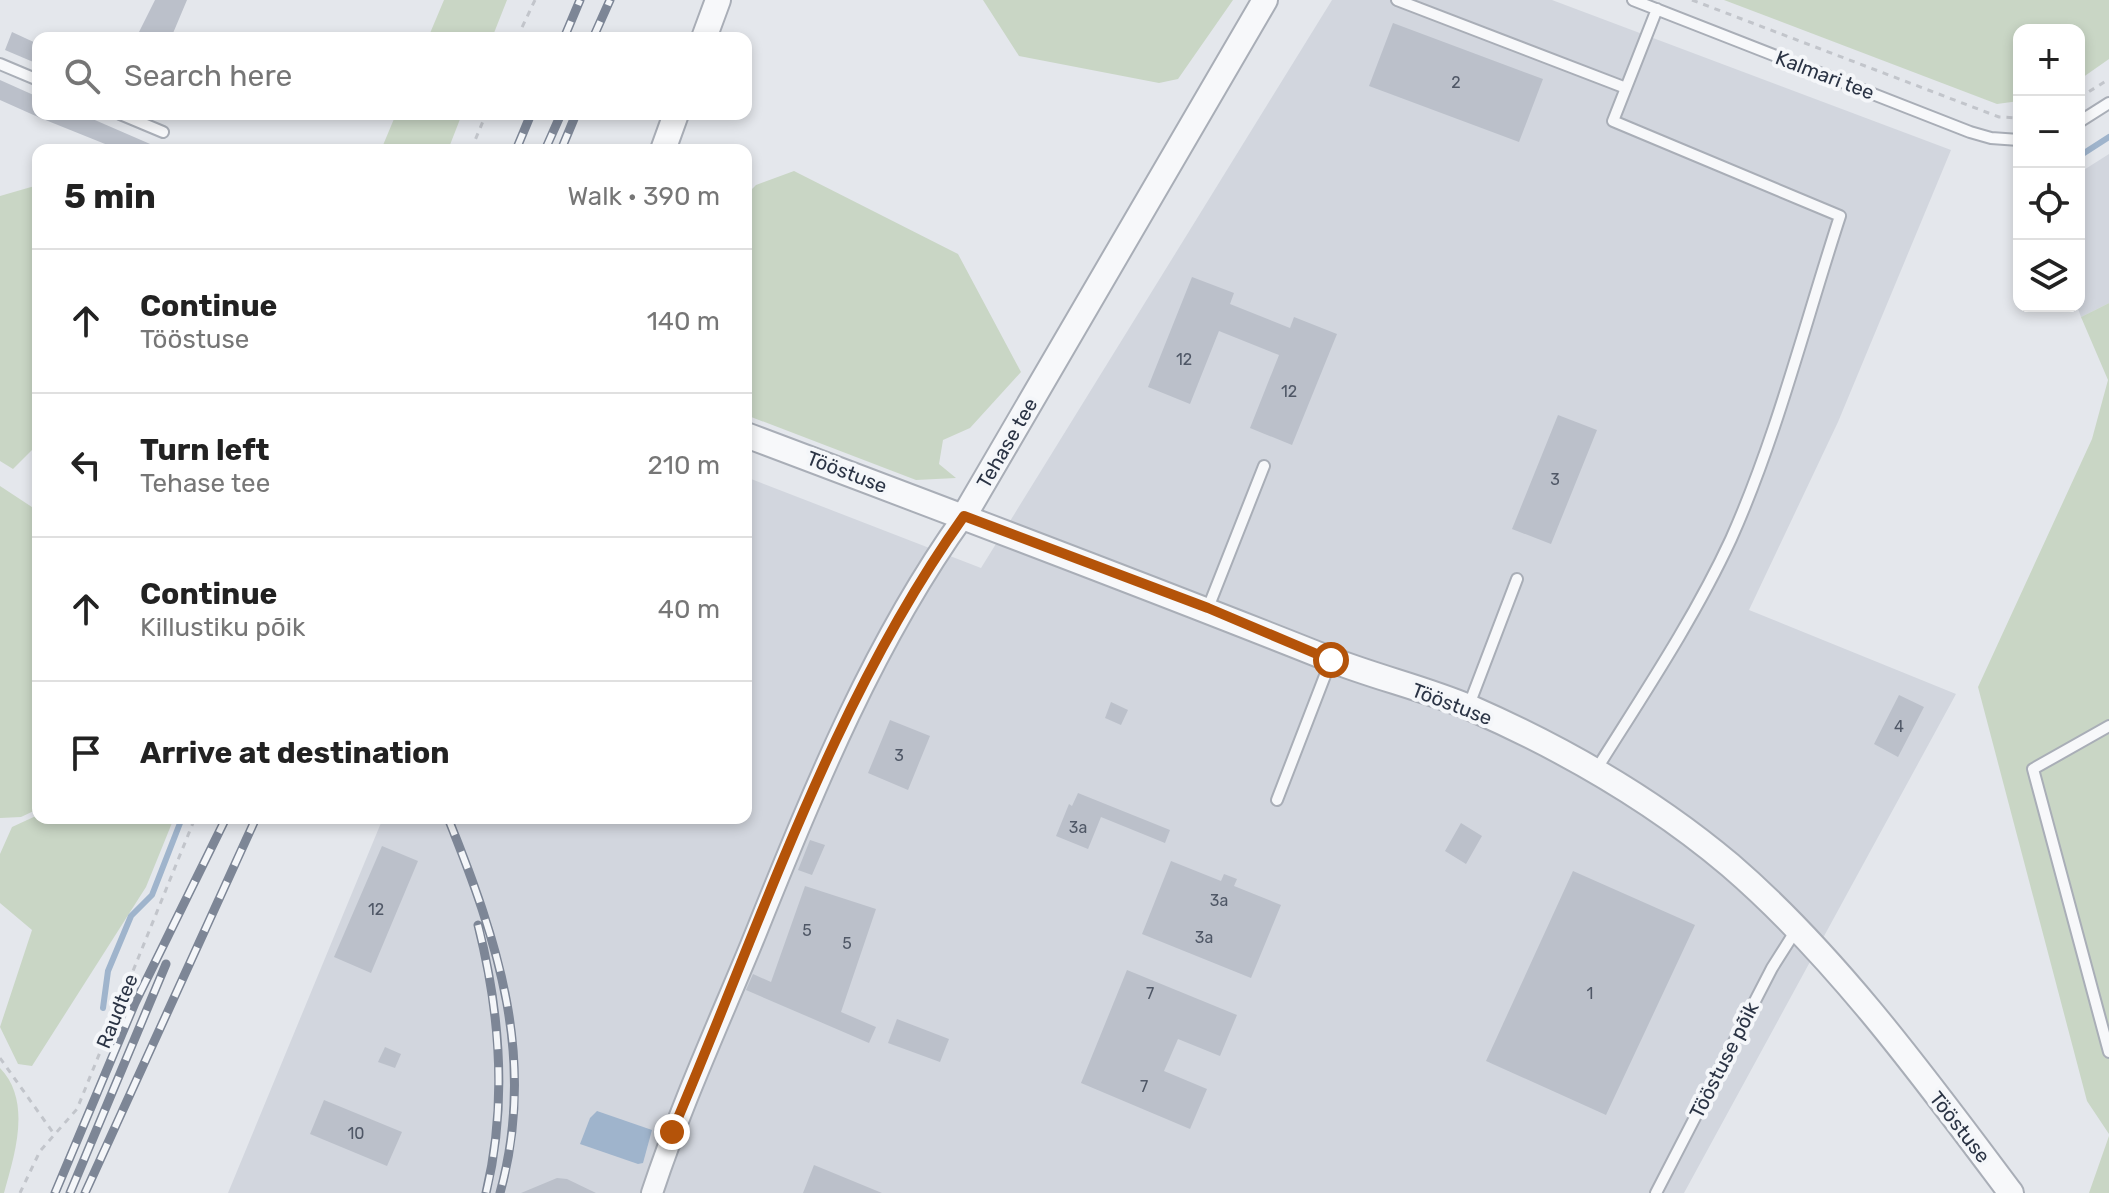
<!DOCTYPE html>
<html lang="en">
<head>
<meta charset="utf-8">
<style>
	body { margin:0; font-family:Rubik,sans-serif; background:#f2f2f2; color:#222 }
	.controls { position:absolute; right:24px; top:24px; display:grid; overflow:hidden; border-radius:16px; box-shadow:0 4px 12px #0003 }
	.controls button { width:72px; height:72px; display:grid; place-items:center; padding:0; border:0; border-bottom:2px solid #e0e0e0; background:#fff; color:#222; font:40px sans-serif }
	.stop { position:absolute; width:24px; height:24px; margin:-18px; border:6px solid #b45309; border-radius:50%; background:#fff }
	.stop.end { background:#b45309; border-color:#fff; box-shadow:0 2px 8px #0008 }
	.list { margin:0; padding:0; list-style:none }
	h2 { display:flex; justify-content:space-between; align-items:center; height:104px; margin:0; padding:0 32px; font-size:34px }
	h2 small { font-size:26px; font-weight:400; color:#767676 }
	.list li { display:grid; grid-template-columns:52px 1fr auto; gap:24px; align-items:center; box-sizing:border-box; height:144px; padding:0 32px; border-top:2px solid #e0e0e0 }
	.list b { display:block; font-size:30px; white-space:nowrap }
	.list p { margin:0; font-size:26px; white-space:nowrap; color:#767676 }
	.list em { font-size:26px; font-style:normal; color:#767676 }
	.icon { flex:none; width:44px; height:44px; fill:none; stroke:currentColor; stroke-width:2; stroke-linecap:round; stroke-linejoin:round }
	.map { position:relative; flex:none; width:2109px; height:1193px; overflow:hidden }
	.search { position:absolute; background:#fff; box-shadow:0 4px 12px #0003; left:32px; top:32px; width:720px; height:88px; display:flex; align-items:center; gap:20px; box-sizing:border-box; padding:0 28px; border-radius:16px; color:#767676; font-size:30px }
	.panel { position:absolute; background:#fff; box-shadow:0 4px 12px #0003; left:32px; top:144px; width:720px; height:680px; border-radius:16px }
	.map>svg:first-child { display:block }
	.built { fill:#d2d6de }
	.green { fill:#c9d6c5 }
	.water { fill:#9fb4cc }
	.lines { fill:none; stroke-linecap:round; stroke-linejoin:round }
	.stream { stroke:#9fb4cc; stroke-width:6 }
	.building { fill:#bbc0ca }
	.service-casing { stroke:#a9aeb7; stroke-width:14 }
	.minor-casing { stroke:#a9aeb7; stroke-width:24 }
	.tertiary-casing { stroke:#a9aeb7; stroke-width:28 }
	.path { stroke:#c2c5cb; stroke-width:3; stroke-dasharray:6 6; stroke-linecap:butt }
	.service { stroke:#f7f8fa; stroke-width:10 }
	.minor { stroke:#f7f8fa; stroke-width:20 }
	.tertiary { stroke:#f7f8fa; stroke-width:24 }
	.rail-casing { stroke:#7d8696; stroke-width:9 }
	.rail { stroke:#f4f6f9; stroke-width:6; stroke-dasharray:18; stroke-linecap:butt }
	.route { stroke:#b45309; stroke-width:10 }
	.labels { text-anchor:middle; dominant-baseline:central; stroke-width:8; stroke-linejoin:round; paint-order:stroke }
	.number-label { font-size:16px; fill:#4f5766 }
	.street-label { font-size:20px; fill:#2b3445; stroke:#f4f6f9 }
</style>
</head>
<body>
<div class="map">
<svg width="2109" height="1193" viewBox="0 0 2109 1193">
	<rect width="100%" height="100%" fill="#e4e7ec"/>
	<path class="built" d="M1332 0H1552L1951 150 1838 422 1749 610 1956 694 1684 1193H228L383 818H746V477L981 568Z
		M2109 154V303L2081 317 2077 306 2079 173Z"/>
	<path class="green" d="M444 0H507L492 38H428Z
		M983 0H1233L1178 79 1159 83 1019 56Z
		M1724 0H2109V59L2079 80V30H2019V101L1997 104Z
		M396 114H462L448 150H381Z
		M794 171 958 254 1021 372 970 428 943 440 939 464 956 478 916 480 746 415V195L756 185Z
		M38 185V444L13 469 0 461V196Z
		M2109 303V1134L2087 1101 1978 687 2092 439 2108 380 2081 317Z
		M0 486 38 511V809L21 817 0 818Z
		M38 815V818H174L146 887 32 1066 18 1064 0 1027 32 930 0 903V854L12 827Z
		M0 1068C32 1101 15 1153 4 1193H0Z
		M2109 1136V1193H2089Z"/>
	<path class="water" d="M597 1111 652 1130 643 1163 638 1164 580 1144 590 1118Z"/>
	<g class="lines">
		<path class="stream" d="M2081 155 2109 137
			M103 1008 108 971 131 916 152 895 182 818"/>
	</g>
	<path class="building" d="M155 0H187L171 38H136Z
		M1393 23 1543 79 1519 142 1369 86Z
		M12 32 38 44V64L5 50Z
		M0 80 38 97V114H81L164 150H120L38 117 0 100Z
		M1192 277 1234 293 1230 304 1290 328 1294 317 1337 334 1292 445 1250 428 1279 355 1219 331 1190 404 1148 387Z
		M1558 415 1597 430 1551 544 1512 529Z
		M1899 695 1924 707 1898 757 1874 744Z
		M1111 702 1128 710 1121 725 1105 718Z
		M890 720 930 736 908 790 868 773Z
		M1078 793 1170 830 1165 843 1101 817 1088 849 1056 836 1069 804 1072 806Z
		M1461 823 1482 836 1466 864 1445 851Z
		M810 840 825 845 812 875 798 870Z
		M382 846 418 861 371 973 334 957Z
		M1171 861 1221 881 1224 874 1237 879 1234 886 1281 905 1251 978 1142 934Z
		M1573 871 1695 925 1606 1115 1486 1061Z
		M805 886 876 909 841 1012 876 1027 869 1043 746 990 753 974 771 982Z
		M1127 970 1237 1015 1220 1056 1178 1039 1164 1071 1207 1089 1190 1129 1081 1083Z
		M897 1019 949 1039 940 1062 888 1043Z
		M385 1047 401 1054 395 1068 378 1062Z
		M324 1100 402 1132 387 1166 310 1134Z
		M814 1165 882 1193H803Z
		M557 1178 567 1179 596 1193H521Z"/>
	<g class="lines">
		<defs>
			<path id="service" d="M1397 0 1626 88
				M1633 0 1970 132 1991 138 2019 140
				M0 64 38 80
				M120 114 163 132
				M2079 122 2109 103
				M1208 608 1264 466
				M1469 705 1517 579
				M2109 726 2033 769 2109 1052
				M1596 770C1643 695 1694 619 1731 539 1777 436 1805 323 1840 216L1613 121 1657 9
				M1277 800 1331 660
				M1656 1193 1772 968 1796 930"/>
			<path id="minor" d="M652 1193C680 1108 717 1027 751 945 811 797 870 647 964 516"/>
			<path id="tertiary" d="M704 38 718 0
				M663 150 676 114
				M746 435C940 508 1134 581 1327 658 1374 677 1424 688 1471 708 1562 748 1654 801 1730 865 1836 956 1927 1081 2011 1193
				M964 516 1265 0"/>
		</defs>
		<use href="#service" class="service-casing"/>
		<use href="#minor" class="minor-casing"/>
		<use href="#tertiary" class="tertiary-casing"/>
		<path class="path" d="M1692 0 1999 117 2019 118
			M517 38 535 0
			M2079 98 2109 79
			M471 150 486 114
			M0 1058 54 1134
			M20 1193 40 1151 77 1109 195 818"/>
		<use href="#service" class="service"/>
		<use href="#minor" class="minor"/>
		<use href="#tertiary" class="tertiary"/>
		<defs>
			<path id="rail" d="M564 38 580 0
				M593 38 610 0
				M516 150 531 114
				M545 150 561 114
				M561 150 576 114
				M448 818C498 942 537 1059 500 1193
				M478 925C500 1012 507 1106 486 1193
				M55 1193 135 1003 226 818
				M70 1193 166 964
				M85 1193 256 818"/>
		</defs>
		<use href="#rail" class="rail-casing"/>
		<use href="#rail" class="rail"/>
	</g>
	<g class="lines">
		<path class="route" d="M672 1132C761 924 832 701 964 516L1208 608 1331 660"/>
	</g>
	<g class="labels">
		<g class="number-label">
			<text x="1456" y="82">2</text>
			<text x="1184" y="359">12</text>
			<text x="1289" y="391">12</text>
			<text x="1555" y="479">3</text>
			<text x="1899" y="726">4</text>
			<text x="899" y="755">3</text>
			<text x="1078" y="827">3a</text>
			<text x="1219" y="900">3a</text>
			<text x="376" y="909">12</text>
			<text x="807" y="930">5</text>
			<text x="1204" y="937">3a</text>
			<text x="847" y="943">5</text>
			<text x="1150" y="993">7</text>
			<text x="1590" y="993">1</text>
			<text x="1144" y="1086">7</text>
			<text x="356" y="1133">10</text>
		</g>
		<g class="street-label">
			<text transform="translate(1825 75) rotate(21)">Kalmari tee</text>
			<text transform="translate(1007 443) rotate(-60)">Tehase tee</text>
			<text transform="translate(847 472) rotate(21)">Tööstuse</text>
			<text transform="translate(1452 704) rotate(21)">Tööstuse</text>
			<text transform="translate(117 1011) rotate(-68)">Raudtee</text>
			<text transform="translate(1724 1060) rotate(-63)">Tööstuse põik</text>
			<text transform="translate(1960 1127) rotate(52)">Tööstuse</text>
		</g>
	</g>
</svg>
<div class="controls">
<button>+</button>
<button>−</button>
<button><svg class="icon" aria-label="locate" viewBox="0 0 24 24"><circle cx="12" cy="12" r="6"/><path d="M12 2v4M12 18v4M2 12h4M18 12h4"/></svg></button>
<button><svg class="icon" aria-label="layers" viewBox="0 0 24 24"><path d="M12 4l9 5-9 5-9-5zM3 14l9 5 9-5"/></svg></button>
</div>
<div class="stop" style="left:1331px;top:660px"></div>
<div class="stop end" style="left:672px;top:1132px"></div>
<div class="search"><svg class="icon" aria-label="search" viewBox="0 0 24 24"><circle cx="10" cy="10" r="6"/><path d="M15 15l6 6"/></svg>Search here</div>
<section class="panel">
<h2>5 min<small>Walk · 390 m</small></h2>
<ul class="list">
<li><svg class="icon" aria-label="ahead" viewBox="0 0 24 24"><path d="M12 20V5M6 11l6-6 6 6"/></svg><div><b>Continue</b><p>Tööstuse</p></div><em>140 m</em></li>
<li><svg class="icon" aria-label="left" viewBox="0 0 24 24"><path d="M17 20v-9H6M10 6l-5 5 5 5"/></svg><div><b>Turn left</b><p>Tehase tee</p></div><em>210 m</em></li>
<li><svg class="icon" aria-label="ahead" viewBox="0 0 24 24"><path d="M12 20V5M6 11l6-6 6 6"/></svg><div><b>Continue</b><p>Killustiku põik</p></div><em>40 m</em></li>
<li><svg class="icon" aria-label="arrive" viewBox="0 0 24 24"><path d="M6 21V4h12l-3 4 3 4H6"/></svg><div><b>Arrive at destination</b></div></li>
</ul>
</section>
</div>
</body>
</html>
